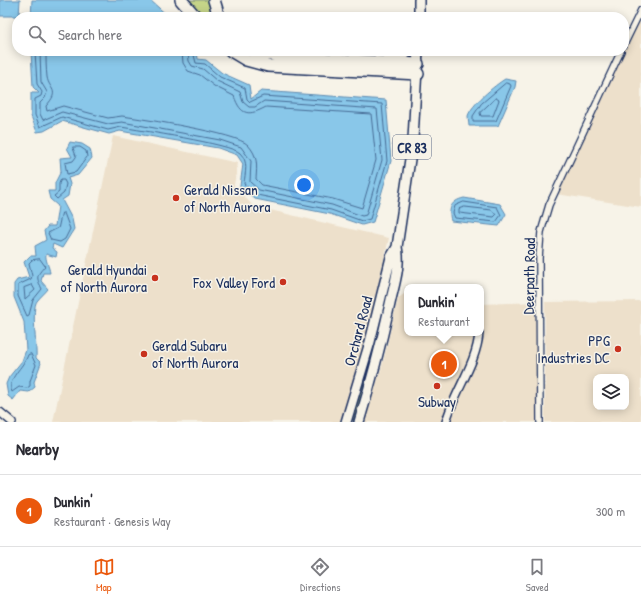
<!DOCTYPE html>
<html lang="en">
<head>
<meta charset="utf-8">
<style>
	body { margin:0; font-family:"Patrick Hand",sans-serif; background:#f2f2f3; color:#2b2b33 }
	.controls { position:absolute; right:12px; bottom:12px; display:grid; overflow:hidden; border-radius:8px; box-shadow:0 2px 10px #0003 }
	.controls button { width:36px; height:36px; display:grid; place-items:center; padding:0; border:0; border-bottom:1px solid #e1e1e2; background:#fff; color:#2b2b33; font:20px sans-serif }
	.you { position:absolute; left:304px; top:185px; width:14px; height:14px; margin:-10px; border:3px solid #fff; border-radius:50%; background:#1a73e8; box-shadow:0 0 0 6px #1a73e833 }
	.badge { display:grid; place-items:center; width:26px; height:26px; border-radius:50%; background:#ea580c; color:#fff; font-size:13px; font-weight:700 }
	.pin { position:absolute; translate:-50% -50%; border:2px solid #fff; box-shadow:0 1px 4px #0006 }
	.popup { position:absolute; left:404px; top:284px; width:80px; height:52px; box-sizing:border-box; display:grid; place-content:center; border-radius:8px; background:#fff; filter:drop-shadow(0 1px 3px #0005); font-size:13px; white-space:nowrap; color:#7c7c81 }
	.popup b { font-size:15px; color:#2b2b33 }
	.popup::after { content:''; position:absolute; left:50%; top:100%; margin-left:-8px; border:8px solid transparent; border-top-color:#fff }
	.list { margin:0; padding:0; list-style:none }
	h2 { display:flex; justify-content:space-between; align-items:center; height:52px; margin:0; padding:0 16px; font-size:17px }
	h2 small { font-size:13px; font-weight:400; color:#7c7c81 }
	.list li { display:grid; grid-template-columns:26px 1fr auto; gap:12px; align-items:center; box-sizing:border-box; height:72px; padding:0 16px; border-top:1px solid #e1e1e2 }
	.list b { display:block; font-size:15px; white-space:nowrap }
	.list p { margin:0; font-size:13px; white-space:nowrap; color:#7c7c81 }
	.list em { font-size:13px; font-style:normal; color:#7c7c81 }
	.icon { flex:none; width:22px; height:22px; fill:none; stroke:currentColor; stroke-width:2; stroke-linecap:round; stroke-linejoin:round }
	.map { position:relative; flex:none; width:641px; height:422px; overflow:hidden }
	.search { position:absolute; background:#fff; box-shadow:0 2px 10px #0003; left:12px; right:12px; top:12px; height:44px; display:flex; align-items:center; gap:10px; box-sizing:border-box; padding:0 14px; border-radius:16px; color:#7c7c81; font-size:15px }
	.sheet { height:124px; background:#fff }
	nav { display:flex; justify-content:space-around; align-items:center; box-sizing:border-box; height:56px; border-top:1px solid #e1e1e2; background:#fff; font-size:11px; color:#7c7c81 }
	nav a { display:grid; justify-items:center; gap:2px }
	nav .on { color:#ea580c }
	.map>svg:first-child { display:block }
	.built { fill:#ede0cb; fill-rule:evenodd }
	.green { fill:#c5d488; stroke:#708273 }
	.water { fill:#89c7e9; stroke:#5d8ab1 }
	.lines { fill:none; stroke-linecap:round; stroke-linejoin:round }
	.shore { stroke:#476c96; stroke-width:1 }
	.minor-casing { stroke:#1b2f5e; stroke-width:8 }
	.tertiary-casing { stroke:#1b2f5e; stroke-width:10 }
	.primary-casing { stroke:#1b2f5e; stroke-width:12 }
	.motorway-casing { stroke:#1b2f5e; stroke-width:14 }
	.minor { stroke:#f7f3e8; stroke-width:5.5 }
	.tertiary { stroke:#f7f3e8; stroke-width:7 }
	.primary { stroke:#f7f3e8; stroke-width:9 }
	.motorway { stroke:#f7f3e8; stroke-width:11 }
	.poi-dot { fill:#c8321e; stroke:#f7f3e8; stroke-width:1.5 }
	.labels { text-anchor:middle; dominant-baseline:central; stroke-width:3; stroke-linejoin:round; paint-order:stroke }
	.shield { fill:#f7f3e8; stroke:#5d6a87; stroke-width:1 }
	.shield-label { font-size:14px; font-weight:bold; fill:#1b2f5e }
	.poi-label { font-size:15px; fill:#1b2f5e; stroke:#f7f3e8; text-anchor:end }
	.street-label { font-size:15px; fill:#1b2f5e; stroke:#f7f3e8 }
</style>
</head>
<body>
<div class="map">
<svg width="641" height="422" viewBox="0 0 641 422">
	<rect width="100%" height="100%" fill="#f7f3e8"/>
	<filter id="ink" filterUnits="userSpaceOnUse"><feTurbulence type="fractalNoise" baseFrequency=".025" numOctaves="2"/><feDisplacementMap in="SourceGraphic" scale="8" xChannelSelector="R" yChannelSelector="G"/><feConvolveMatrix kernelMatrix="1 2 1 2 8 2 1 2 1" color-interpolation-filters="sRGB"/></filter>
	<g filter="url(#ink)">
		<path class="built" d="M641 14V207L556 194 624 51Z
			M113 136 238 163 234 185 253 206 389 238 363 350 340 422H53Z
			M407 292V333H481V304L538 302V422H364L382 366 398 298Z
			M641 301V422H545V302ZM596 377H626V407H596Z"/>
		<path class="green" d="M186 0H211L214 17H201Z
			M394 255H397L387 304 356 422H353L360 387Z"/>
		<path class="water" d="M0 0H20L19 16H0Z
			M32 0H150L169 17H31Z
			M31 51H197L198 59 206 60 222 73 249 85 251 99 261 91 386 100 391 161 373 222 362 225 330 214 255 199 240 186 243 164 237 155 218 148 120 131 109 134 62 121 44 131 37 132 31 116V93H39L33 87Z
			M505 79 516 81 515 87 498 126H469C469 123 468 119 468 116 471 105 495 85 505 79Z
			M70 142 82 144 90 149 92 158 78 175 68 178 70 184 68 196 62 200 72 219 74 229 62 248 53 244 52 248 57 252 56 257 46 254C45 260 49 266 50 273H43L41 281 48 289C45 293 40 297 37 301 31 309 37 345 36 358L41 363 34 382 35 387 29 392 20 391 13 400 8 396 6 384 9 377 22 361 26 350 24 322 14 297V284L17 280 29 277 24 262 30 256H36L35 246 46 240 44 231 48 226H55L58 206 50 199 48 191H55V183L61 171 60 158 72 157 67 148Z
			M464 198 500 204 506 214 499 226 451 221C448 208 451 201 464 198Z"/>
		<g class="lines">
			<path class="shore" d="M35 51 37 84 42 92 41 96 35 99V115L40 127 62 117 108 130 121 127C138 130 231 144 240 153 249 162 245 172 244 184L257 195 331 210 362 221 370 219 387 161 382 104 263 96 250 102 247 99 245 88 220 77 205 64 196 63 193 51
				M40 51 41 82 47 92 45 98 40 103V114L43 120 62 112 108 124 122 122 220 140 241 147 251 161 250 182 259 190 332 205 362 216 366 215 382 160 377 109 264 101 255 107H249L243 102 240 92 217 81 203 69 192 66 189 61 188 51
				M46 51C46 60 46 68 47 77 49 90 61 90 46 106L47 111 63 106 108 118 122 116C143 119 237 133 248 145 258 156 257 165 256 179L262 185 333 199 362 208 376 160 371 114 266 107C249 116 241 116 234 96L214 86 200 75 188 71 183 63 182 51
				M506 83 510 84 511 86 496 121H473V116L481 104Z
				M496 98 499 100 493 116H481L480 113Z
				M73 147H80L86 151 87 157 76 172 67 174 65 163 73 161 76 157Z
				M61 180H64L66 184 64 193 57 199 54 196 59 192V184Z
				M464 202 497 207 501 215 496 222 455 218 453 213 455 206Z
				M465 207 492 210 496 215 494 217 459 213V209Z
				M62 213H64L70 229 65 239 60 242 51 240 48 233 58 228Z
				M40 259 45 266C36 276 36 277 42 289L33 300 29 315 27 316 18 296V285L31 279 32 276 29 263 32 260Z
				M32 285 35 290 25 299 24 288Z
				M31 354 36 365 30 381V386L27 388 19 387 12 392C6 379 24 367 28 355Z"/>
			<defs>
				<path id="minor" d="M624 45 641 10
					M540 422 539 258 541 232 549 205 621 51"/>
				<path id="tertiary" d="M0 412 12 422
					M446 422C454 392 477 363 479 333"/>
				<path id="primary" d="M419 17V0
					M346 422 370 342 391 257 397 247
					M359 422C371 383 381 344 390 304 394 285 401 266 397 247L413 139 418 51"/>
				<path id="motorway" d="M181 0 196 17
					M214 0 219 17
					M231 51 246 60 268 66 418 74
					M253 51 263 54 281 56 418 64
					M392 60 403 55 408 51"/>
			</defs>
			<use href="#minor" class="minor-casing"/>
			<use href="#tertiary" class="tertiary-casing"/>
			<use href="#primary" class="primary-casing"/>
			<use href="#motorway" class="motorway-casing"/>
			<use href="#minor" class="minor"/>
			<use href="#tertiary" class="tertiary"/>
			<use href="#primary" class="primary"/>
			<use href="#motorway" class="motorway"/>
		</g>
	</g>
	<g class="poi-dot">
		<circle cx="176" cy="198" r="4"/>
		<circle cx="155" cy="278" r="4"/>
		<circle cx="283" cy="282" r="4"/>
		<circle cx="618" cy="349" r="4"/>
		<circle cx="144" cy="354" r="4"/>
		<circle cx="437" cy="386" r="4"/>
	</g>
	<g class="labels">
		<rect class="shield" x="393" y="135" width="38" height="24" rx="3"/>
		<g class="shield-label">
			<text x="412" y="147">CR 83</text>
		</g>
		<g class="poi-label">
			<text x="184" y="189" text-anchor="start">Gerald Nissan<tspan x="184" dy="17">of North Aurora</tspan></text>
			<text x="147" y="269">Gerald Hyundai<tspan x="147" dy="17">of North Aurora</tspan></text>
			<text x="275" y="282">Fox Valley Ford</text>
			<text x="610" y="340">PPG<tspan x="610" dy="17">Industries DC</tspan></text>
			<text x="152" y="345" text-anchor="start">Gerald Subaru<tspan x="152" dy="17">of North Aurora</tspan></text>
			<text x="437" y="401" text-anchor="middle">Subway</text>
		</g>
		<g class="street-label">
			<text transform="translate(529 276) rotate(-89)">Deerpath Road</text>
			<text transform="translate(358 331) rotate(-75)">Orchard Road</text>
		</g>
	</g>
</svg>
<div class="controls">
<button><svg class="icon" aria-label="layers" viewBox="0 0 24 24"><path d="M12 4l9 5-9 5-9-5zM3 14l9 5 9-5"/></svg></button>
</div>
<div class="you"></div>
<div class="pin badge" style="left:444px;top:364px">1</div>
<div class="popup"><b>Dunkin'</b>Restaurant</div>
<div class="search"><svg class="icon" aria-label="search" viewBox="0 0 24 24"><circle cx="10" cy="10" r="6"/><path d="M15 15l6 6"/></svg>Search here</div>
</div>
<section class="sheet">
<h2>Nearby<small></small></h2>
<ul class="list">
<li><span class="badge">1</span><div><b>Dunkin'</b><p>Restaurant · Genesis Way</p></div><em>300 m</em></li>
</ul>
</section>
<nav>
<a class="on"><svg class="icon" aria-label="map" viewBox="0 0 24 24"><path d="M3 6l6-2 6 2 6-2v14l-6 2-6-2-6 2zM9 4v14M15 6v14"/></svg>Map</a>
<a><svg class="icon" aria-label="directions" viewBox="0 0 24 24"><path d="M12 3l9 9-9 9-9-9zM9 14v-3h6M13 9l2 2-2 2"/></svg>Directions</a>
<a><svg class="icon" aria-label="saved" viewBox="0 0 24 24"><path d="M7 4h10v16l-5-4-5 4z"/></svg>Saved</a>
</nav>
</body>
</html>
